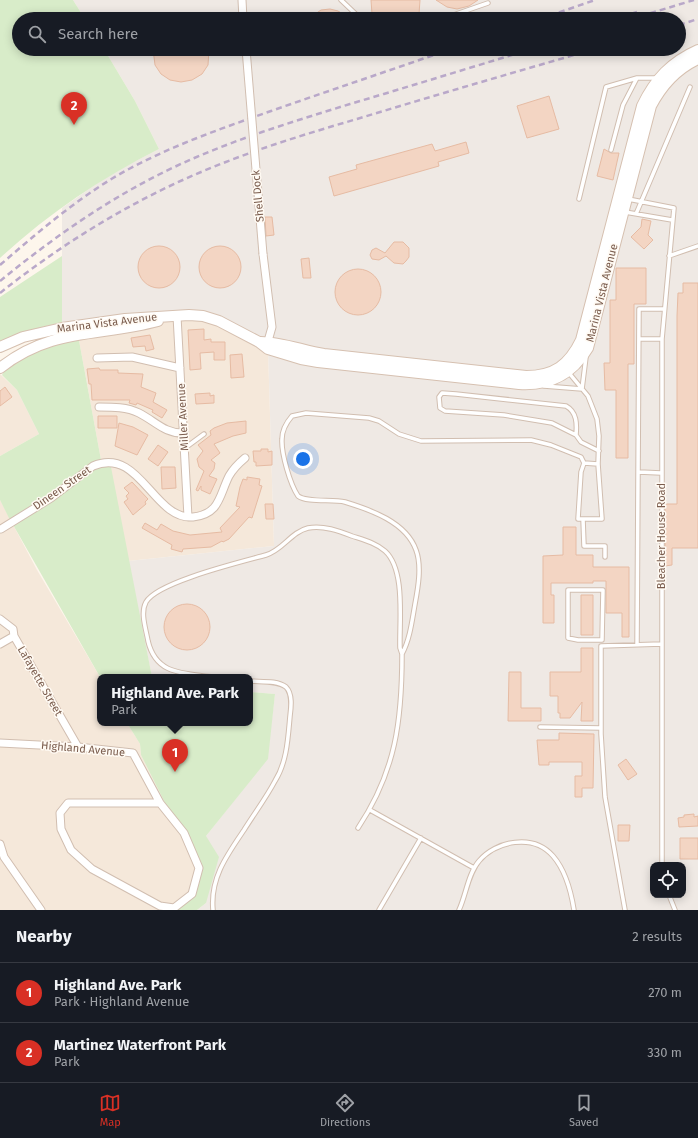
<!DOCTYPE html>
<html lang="en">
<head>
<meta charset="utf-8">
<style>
	body { margin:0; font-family:"Fira Sans",sans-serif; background:#20242c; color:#f1f3f6 }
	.controls { position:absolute; right:12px; bottom:12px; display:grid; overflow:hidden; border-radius:8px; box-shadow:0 2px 10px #0003 }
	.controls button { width:36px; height:36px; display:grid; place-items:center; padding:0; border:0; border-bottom:1px solid #363941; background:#171b24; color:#f1f3f6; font:20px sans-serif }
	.you { position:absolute; left:303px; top:459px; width:14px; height:14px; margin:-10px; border:3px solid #fff; border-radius:50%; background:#1a73e8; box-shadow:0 0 0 6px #1a73e833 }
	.badge { display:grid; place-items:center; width:26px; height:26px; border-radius:50%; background:#d93025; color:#fff; font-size:13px; font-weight:700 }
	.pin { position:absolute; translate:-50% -33px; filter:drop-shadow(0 1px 2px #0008) }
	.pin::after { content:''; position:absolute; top:21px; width:14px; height:12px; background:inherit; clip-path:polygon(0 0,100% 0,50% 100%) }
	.popup { position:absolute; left:97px; top:674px; width:156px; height:52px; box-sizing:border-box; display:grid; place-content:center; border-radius:8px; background:#171b24; filter:drop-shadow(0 1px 3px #0005); font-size:13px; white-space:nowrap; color:#9ea1a6 }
	.popup b { font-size:15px; color:#f1f3f6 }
	.popup::after { content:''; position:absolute; left:50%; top:100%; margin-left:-8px; border:8px solid transparent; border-top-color:#171b24 }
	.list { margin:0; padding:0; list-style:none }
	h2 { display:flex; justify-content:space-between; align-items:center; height:52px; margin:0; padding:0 16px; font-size:17px }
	h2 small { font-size:13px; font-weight:400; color:#9ea1a6 }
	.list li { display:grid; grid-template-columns:26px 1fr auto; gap:12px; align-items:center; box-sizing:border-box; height:60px; padding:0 16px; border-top:1px solid #363941 }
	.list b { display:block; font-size:15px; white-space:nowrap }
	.list p { margin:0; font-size:13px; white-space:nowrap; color:#9ea1a6 }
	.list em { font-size:13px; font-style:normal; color:#9ea1a6 }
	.icon { flex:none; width:22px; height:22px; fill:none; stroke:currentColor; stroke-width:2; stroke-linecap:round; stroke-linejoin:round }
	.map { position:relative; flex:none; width:698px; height:910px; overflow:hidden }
	.search { position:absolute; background:#171b24; box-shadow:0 2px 10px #0003; left:12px; right:12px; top:12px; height:44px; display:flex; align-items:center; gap:10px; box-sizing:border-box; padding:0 14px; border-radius:22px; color:#9ea1a6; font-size:15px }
	.sheet { height:172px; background:#171b24 }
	nav { display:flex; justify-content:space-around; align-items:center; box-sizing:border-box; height:56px; border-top:1px solid #363941; background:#171b24; font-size:11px; color:#9ea1a6 }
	nav a { display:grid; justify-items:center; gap:2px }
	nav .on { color:#d93025 }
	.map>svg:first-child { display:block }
	.residential { fill:#f5e8da }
	.industrial { fill:#efe9e4; fill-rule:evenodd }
	.green { fill:#d8ecc9 }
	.building { fill:#f3d5c3; stroke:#e6bba3 }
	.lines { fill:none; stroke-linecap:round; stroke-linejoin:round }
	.service-casing { stroke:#d1beb0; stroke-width:5.5 }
	.minor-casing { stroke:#d1beb0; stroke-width:9 }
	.secondary-casing { stroke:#d6c0b0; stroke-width:12 }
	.service { stroke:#fff; stroke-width:3.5 }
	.minor { stroke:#fff; stroke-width:7 }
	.secondary { stroke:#fff; stroke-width:10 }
	.rail { stroke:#b9a8c9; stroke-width:2.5; stroke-dasharray:6 4; stroke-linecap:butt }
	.minor-bridge-casing { stroke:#d1beb0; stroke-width:9; stroke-linecap:butt }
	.minor-bridge { stroke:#fff; stroke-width:7 }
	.labels { text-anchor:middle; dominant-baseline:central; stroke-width:3; stroke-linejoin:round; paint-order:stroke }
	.street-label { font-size:11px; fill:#7a5c4d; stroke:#fffaf3 }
</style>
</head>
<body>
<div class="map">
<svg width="698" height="910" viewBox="0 0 698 910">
	<rect width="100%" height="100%" fill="#fdf6ec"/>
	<path class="residential" d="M203 316 268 349 274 546 128 561 109 460H101L78 335Z
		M0 374 17 390 39 434 0 456Z
		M0 500 37 570 100 677V723H127L140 744 141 755 164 801 202 867 196 893 175 910H0Z"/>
	<path class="industrial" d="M73 0H698V50L658 78 576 350 545 374 288 347 203 316 62 328V208L112 173 159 149 135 101 104 49H679V19H85Z
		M698 59V910H197L206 903V836L267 759 275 694 250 692V677H152L128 561 274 546 268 349 438 375 568 373 658 92ZM653 865H683V895H653Z"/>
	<path class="green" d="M0 0H73L85 19H19V49H104L135 101 159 149C101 178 48 214 0 258Z
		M62 256V322L27 331 0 342V297Z
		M78 335 101 460 77 474 10 520 0 500V456L39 434 17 390 2 375 11 360Z
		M102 465 111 467 152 677H100L12 523Z
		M250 692 275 694 268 759 206 836 219 857 206 903 197 910H175L196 893 202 867 164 801 141 755 140 744 127 723H250Z"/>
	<path class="building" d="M371 0H420L419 14 415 19H376L372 14Z
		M436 0H478L469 6 457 9 447 7Z
		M330 9 338 11 351 19H308L321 10Z
		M153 49H209L208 65 202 74 192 80 181 82 170 80 161 74 155 65Z
		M313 49H345V52L329 55 313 52Z
		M549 96 559 129 527 138 517 106Z
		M466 142 469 153 438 162 439 166 334 196 329 177 357 169 356 165 432 144 435 151Z
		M604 149 611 153H619L613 180 597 176Z
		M265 217H272L274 235 266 236Z
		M642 219 651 221 648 235 653 240 644 249 631 237 641 227Z
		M394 242H403L409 248V257L406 261 403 264 394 263 386 256 379 260 372 259 370 255 372 250 376 248 385 253Z
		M138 267a21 21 0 1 1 42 0a21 21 0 1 1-42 0Z
		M199 267a21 21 0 1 1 42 0a21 21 0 1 1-42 0Z
		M309 258 311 278H303L301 259Z
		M616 268H646V304H634V364H628V458H616V390H605L604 363H610V300H616Z
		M335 292a23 23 0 1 1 46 0a23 23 0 1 1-46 0Z
		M683 283H698V548H672V565L665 566V504H677V316L678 293H683Z
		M204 329V340L211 339V342H225V360H214V352L200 353 201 369 190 370 188 330Z
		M150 335 154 349 146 351 145 346 133 347 131 338Z
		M242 354 244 377 231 378 230 355Z
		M99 368 100 370H118V373L143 374 141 387 156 393 153 402 167 410 162 418 152 412 153 410 137 403 136 405 129 403 130 400H92L91 384H89L87 369Z
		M5 387 12 397 0 406V391Z
		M210 393V396L214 395V403L196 404 195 394Z
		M98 416H117V428H98Z
		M246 421V433L233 436 214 444 220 453 211 460 215 463 214 469 209 476 217 479 210 494 201 490V486L198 491 196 490 204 471 199 467 197 459 203 451 198 445 211 435 210 431 214 428 227 423Z
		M119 423 133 427 148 435 137 455 115 446Z
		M158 445 168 452 158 466 148 459Z
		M261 449H268V452L272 451V465L256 466V462H254L253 451H261Z
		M161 467H175L176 488 162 489Z
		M247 477 260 479 259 485 262 486 252 518 249 517 229 539 223 542 222 541 211 547 183 549 182 552 171 549 172 545 142 528 145 523 157 530 161 524 173 531 190 535 222 532 220 528 240 507 236 506 240 487 243 479 247 480Z
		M132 482 148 499 145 502 146 504 133 515 124 502 128 499 126 496 129 493 124 488Z
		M265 504H273L274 519H266Z
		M563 527H576V555H593V567H629V637H622V613H606V581H593V583H551V595H554V623H543V556L563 555Z
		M581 595H593V635H581Z
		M164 627a23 23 0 1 1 46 0a23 23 0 1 1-46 0Z
		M581 648H593V721H581L582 702 570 718H560V713H558V696H550V672H581Z
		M509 672H521V708H541V721H508Z
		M559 733 594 734 593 788H582V797H575V776H582V762H549V765H539L537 740H559Z
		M626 759 637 774 628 780 618 765Z
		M694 814V817L698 816V826L679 827 678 818 684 817V815Z
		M618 825H630L629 841H618Z
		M680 838H698V859H680Z"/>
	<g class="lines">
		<defs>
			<path id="service" d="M341 0 361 19
				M442 19 488 3
				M611 150 623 105 637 78
				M579 199 606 87 637 78H658
				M628 199 674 208 662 339V865
				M625 212 672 220
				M636 214 690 87
				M669 256 698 246
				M639 339H662
				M569 373 588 396 597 419 599 436 598 464 602 519H578L581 472 584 463
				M544 386 582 389 586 357
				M576 435C577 424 577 412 566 406L456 394 442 393 439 397 440 408 445 411 504 415 552 423 576 435 581 442 599 451
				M185 448 204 434
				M584 463 598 464
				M639 472 661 473
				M583 519 584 546H605V557
				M568 590H603L602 640H578L568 638Z
				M637 645 639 309H664
				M402 654C410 639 412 621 415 604 418 588 422 566 416 550 406 522 371 510 345 502 332 499 307 503 298 496 290 484 281 453 282 439 282 430 286 423 292 416L306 413 369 418 379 421 399 434 421 441 531 440 551 445 581 457 584 463
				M213 677C183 673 156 675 148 641 146 629 140 613 146 602 157 582 241 562 266 555 283 550 291 532 308 528 323 525 339 531 352 536 364 540 376 543 385 551 406 570 399 622 400 648L402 654C402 720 396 771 358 828
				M540 727 601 728
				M370 810 474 868
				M669 895 675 910
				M213 910C210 878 227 855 244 830 254 814 266 798 275 781 287 762 288 738 290 716 291 708 293 694 286 687 277 680 260 682 250 681
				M379 910 421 838
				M459 910C466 895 468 874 479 861 496 841 533 833 553 856 566 871 571 891 574 910
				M625 910 605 797 601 734V646L661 644"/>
			<path id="minor" d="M242 0 243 19
				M263 254 272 327 268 341
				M177 316 188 517
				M97 358 132 357 180 368
				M99 407C113 407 127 407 139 413 155 421 165 434 184 433
				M1 529 51 498 93 466C140 446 153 520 193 517 220 514 219 496 229 476 233 469 239 463 245 458
				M0 619 13 629 14 636 78 747
				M0 644 14 636
				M0 743 78 747 133 753 160 803 184 833 199 868 192 894 174 908 160 906 92 869 71 850 61 829 60 813 68 803H160
				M0 844 4 857 41 910"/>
			<path id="secondary" d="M259 342C278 341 304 351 324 354L526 376C554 376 569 365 581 340L642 106C655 79 671 62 698 50
				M0 347 23 337 62 328 125 319 189 315 203 316 219 321 259 342 268 349 301 359 318 362 519 384C550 386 572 375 588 348L651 106C662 85 676 69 698 59
				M0 368C52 327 99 337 158 321"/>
		</defs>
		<use href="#service" class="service-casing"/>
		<use href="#minor" class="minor-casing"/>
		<use href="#secondary" class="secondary-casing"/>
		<use href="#service" class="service"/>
		<use href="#minor" class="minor"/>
		<use href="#secondary" class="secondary"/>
		<path class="rail" d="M540 19 595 0
			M613 19 637 12
			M631 19 694 0
			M679 25 698 19
			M0 265C36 234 72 203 113 178 162 149 217 130 271 111 331 90 391 70 451 49
			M0 281C49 241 101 204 158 175 219 144 285 124 350 104 411 86 472 67 532 49
			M0 293C59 246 125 205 194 175 247 152 302 135 357 119 436 95 515 72 595 49"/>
		<defs>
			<path id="minor-bridge" d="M246 49 263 254"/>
		</defs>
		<use href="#minor-bridge" class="minor-bridge-casing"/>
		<use href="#minor-bridge" class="minor-bridge"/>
	</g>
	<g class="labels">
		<g class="street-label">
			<text transform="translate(258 196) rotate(-95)">Shell Dock</text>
			<text transform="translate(602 293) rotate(-76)">Marina Vista Avenue</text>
			<text transform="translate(107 323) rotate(-7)">Marina Vista Avenue</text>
			<text transform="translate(183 417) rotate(-93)">Miller Avenue</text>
			<text transform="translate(62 488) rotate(-35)">Dineen Street</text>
			<text transform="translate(661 536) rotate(-90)">Bleacher House Road</text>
			<text transform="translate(40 681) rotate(60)">Lafayette Street</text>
			<text transform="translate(83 749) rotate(5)">Highland Avenue</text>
		</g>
	</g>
</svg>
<div class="controls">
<button><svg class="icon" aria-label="locate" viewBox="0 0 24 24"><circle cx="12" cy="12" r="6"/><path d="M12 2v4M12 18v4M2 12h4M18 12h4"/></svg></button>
</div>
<div class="you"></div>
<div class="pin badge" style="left:175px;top:772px">1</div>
<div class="popup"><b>Highland Ave. Park</b>Park</div>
<div class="pin badge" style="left:74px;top:125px">2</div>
<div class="search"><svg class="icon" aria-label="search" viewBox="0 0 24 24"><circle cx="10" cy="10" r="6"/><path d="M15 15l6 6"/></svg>Search here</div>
</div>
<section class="sheet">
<h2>Nearby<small>2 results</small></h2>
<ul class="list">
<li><span class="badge">1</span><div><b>Highland Ave. Park</b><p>Park · Highland Avenue</p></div><em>270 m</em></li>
<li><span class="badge">2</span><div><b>Martinez Waterfront Park</b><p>Park</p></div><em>330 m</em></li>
</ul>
</section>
<nav>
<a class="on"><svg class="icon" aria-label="map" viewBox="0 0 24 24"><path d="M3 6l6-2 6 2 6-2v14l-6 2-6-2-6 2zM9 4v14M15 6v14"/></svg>Map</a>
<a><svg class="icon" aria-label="directions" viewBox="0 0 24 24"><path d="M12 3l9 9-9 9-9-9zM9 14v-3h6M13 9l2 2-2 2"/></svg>Directions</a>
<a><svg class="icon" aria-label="saved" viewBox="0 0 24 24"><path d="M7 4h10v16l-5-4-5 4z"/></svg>Saved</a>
</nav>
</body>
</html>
